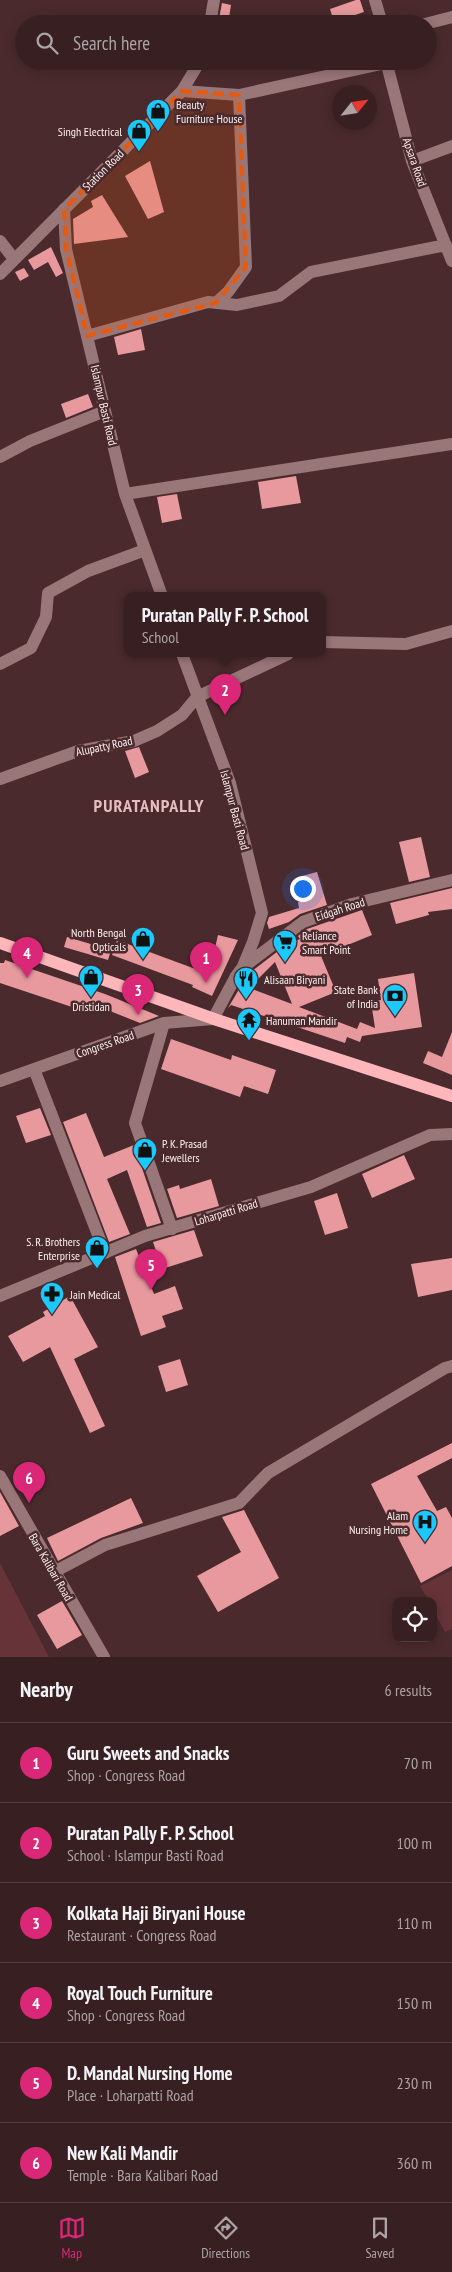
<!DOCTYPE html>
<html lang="en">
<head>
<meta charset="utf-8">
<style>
	body { margin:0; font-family:"PT Sans Narrow",sans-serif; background:#3f282a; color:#f1f3f6 }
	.controls { position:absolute; right:15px; bottom:15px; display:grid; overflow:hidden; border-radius:10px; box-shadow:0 2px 12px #0003 }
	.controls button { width:45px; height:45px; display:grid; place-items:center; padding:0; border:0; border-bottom:1px solid #523e40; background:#382022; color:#f1f3f6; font:25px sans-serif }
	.compass { position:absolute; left:332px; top:85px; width:45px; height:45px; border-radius:50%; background:#382022; box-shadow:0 2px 12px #0003; rotate:60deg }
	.you { position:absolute; left:302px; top:888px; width:18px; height:18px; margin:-12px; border:4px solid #fff; border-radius:50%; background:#1a73e8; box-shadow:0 0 0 8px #1a73e833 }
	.badge { display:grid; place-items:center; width:32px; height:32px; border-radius:50%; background:#db2777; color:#fff; font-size:16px; font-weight:700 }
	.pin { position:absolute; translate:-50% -41px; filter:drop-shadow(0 1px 2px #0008) }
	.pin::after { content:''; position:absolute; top:26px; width:18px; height:15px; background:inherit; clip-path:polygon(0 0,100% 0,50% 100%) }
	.popup { position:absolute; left:124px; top:592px; width:202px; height:65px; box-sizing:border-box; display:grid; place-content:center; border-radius:10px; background:#382022; filter:drop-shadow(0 1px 4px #0005); font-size:16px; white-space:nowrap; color:#aba3a5 }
	.popup b { font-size:19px; color:#f1f3f6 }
	.popup::after { content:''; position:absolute; left:50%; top:100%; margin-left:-10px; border:10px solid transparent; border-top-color:#382022 }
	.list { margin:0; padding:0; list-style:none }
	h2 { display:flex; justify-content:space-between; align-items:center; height:65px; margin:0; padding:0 20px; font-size:21px }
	h2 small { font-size:16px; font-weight:400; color:#aba3a5 }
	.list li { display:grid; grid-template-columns:32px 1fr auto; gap:15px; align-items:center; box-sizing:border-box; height:80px; padding:0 20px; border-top:1px solid #523e40 }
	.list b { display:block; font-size:19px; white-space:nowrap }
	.list p { margin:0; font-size:16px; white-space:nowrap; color:#aba3a5 }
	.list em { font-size:16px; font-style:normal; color:#aba3a5 }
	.icon { flex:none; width:28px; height:28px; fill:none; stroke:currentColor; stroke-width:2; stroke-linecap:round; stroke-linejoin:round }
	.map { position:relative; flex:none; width:452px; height:1657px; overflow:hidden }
	.search { position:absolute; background:#382022; box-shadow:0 2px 12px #0003; left:15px; right:15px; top:15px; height:55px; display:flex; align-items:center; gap:12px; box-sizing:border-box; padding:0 18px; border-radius:28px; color:#aba3a5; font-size:19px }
	.sheet { height:545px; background:#382022 }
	nav { display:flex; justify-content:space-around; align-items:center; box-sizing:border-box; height:70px; border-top:1px solid #523e40; background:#382022; font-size:14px; color:#aba3a5 }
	nav a { display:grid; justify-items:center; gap:2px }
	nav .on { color:#db2777 }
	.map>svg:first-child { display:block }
	.green { fill:#663338 }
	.building { fill:#e8999e; fill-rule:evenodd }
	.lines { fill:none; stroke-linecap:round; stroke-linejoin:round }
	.minor { stroke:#997678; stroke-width:12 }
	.major { stroke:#fdb7bb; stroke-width:12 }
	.marked { fill:#e8590c; fill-opacity:0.2; stroke:#e8590c; stroke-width:4; stroke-dasharray:10 6; stroke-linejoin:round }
	.labels { text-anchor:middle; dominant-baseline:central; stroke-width:5; stroke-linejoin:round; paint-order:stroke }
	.poi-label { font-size:12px; fill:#fcefef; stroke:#4a2a2d; text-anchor:start }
	.street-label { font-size:12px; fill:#fcefef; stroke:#4a2a2d }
	.district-label { font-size:18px; font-weight:bold; letter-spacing:1px; fill:#e7bec0; stroke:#4a2a2d }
</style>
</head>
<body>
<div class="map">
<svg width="452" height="1657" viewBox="0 0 452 1657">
	<rect width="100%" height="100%" fill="#4a2a2d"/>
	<path class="green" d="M0 1563 49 1657H0Z
		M452 1570V1629L445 1632 433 1610V1601H429L420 1586Z"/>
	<path class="building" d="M356 0H360L364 12 334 22 330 9Z
		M222 3 231 5 228 24H218Z
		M150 161 164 212 148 219 125 176Z
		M102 195 128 237 74 244 73 219 93 207 91 201Z
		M51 247 63 273 56 277 48 262 34 270 28 260Z
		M24 268 29 276 20 281 15 272Z
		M141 329 145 350 118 355 114 337Z
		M88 394 93 407 66 418 61 404Z
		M296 476 301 503 262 509 258 482Z
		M177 494 182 519 162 523 157 497Z
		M139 747 149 772 135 778 125 751Z
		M421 837 430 877 409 882 399 842Z
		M317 872 327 905 300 914 289 922 269 929 267 923 269 917 299 908 298 902 309 898 302 876Z
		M452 888V909L428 912 429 915 396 924 390 903Z
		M362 910 372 935 321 956 336 992 299 1007 357 1029 360 1022 375 1028 371 1002 381 1000 378 979 414 973 422 1027 362 1036 360 1042 347 1037 345 1043 231 1005 228 1008 248 974 286 945 300 939 298 936 307 929ZM275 962 292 1004 249 988Z
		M218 935 238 940 212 996 192 987 193 985 112 955 117 940 209 974Z
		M67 937 111 950 108 960 64 947Z
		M5 960 105 994 159 1016 140 1023 100 1007 99 1011 74 1002 72 1007 0 983V963H4Z
		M452 1032V1075L423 1063 428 1051 442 1057Z
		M171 1039 231 1060 232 1055 276 1070 268 1094 244 1086 240 1097 161 1069Z
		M40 1108 51 1135 26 1143 16 1116Z
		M86 1113 104 1157 134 1145 161 1223 147 1227 127 1170 107 1179 130 1234 109 1242 63 1122Z
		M404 1155 415 1179 372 1198 362 1174Z
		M211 1179 219 1206 177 1218 167 1189 179 1185 180 1189Z
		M337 1193 348 1228 325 1235 314 1201Z
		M194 1230 203 1256 162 1269 153 1242Z
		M136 1249 154 1294 175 1286 183 1309 162 1316 166 1327 141 1336 115 1257Z
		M452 1258V1290L418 1297 411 1264Z
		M70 1296 98 1347 74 1359 105 1426 90 1433 50 1347 23 1362 8 1336 45 1316 43 1312Z
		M180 1359 188 1385 166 1392 158 1366Z
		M452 1443V1458L417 1476 437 1511 446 1507 452 1518V1566L421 1583 371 1484Z
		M0 1492 19 1526 0 1536Z
		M131 1498 143 1523 101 1538 58 1561 47 1538Z
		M244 1510 279 1578 218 1612 197 1576 241 1552 222 1517Z
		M62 1601 82 1635 57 1649 37 1615Z"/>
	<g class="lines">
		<path class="minor" d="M375 0 382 24
			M210 24 214 0
			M425 24 452 17
			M386 61 412 161 452 261
			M182 91 239 95 386 63
			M412 161 452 146
			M64 209 66 249 125 494 162 596
			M0 241 14 259
			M0 274 182 91 200 61
			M216 303 228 292 246 267 239 95
			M87 336 208 302 237 305 279 296 311 272 446 245
			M0 457 30 441 105 411
			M125 494 452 444
			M322 642 406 644 452 631
			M182 654 230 783 262 913 253 942 243 966
			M0 664 31 648 46 617 48 593 88 571 145 550
			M0 779 78 751 134 741 157 731 182 715 197 697 288 654
			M164 1023 135 1123 172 1229
			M34 1069 105 1253
			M0 1081 164 1023 213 1019 236 976 242 968 303 922 352 904 452 880
			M0 1296 145 1236 311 1187 430 1135 452 1134
			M0 1476 104 1657
			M54 1572 105 1545 239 1503 268 1473 445 1368 452 1366"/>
		<path class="major" d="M0 943 217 1020 452 1096"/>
	</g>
	<path class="marked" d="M182 91 239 95 246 267 216 303 87 336 66 249 64 209Z"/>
	<defs>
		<symbol id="shop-pin" viewBox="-11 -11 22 30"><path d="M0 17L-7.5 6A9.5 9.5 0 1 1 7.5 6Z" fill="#1acafc" stroke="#4a2a2d"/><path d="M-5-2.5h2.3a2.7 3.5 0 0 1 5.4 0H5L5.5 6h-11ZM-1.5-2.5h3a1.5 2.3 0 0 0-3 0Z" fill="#111"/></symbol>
		<symbol id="supermarket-pin" viewBox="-11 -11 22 30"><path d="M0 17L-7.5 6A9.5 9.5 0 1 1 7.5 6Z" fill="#1acafc" stroke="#4a2a2d"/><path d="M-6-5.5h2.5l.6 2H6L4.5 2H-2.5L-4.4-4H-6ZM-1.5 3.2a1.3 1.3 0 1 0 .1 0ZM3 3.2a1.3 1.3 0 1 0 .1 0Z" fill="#111"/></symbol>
		<symbol id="restaurant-pin" viewBox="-11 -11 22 30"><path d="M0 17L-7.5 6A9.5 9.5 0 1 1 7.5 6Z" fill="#1acafc" stroke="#4a2a2d"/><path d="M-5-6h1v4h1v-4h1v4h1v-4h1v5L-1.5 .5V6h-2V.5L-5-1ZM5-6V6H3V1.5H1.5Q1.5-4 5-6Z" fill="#111"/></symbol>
		<symbol id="bank-pin" viewBox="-11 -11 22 30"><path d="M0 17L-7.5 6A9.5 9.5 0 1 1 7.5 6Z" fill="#1acafc" stroke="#4a2a2d"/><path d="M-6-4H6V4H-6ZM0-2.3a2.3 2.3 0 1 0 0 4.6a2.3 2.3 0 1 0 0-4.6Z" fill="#111"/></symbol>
		<symbol id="temple-pin" viewBox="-11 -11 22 30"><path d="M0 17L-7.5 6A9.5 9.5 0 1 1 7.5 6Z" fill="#1acafc" stroke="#4a2a2d"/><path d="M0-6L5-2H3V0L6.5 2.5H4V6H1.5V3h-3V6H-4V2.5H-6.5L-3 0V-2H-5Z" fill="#111"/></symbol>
		<symbol id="pharmacy-pin" viewBox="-11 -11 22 30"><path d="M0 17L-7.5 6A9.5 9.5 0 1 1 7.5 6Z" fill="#1acafc" stroke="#4a2a2d"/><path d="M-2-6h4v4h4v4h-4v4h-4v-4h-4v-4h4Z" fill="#111"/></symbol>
		<symbol id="hospital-pin" viewBox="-11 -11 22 30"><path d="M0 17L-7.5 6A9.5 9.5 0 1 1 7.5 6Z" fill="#1acafc" stroke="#4a2a2d"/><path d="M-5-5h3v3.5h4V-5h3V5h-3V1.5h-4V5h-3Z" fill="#111"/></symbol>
	</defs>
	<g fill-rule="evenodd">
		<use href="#shop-pin" x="144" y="97" width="28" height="38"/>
		<use href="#shop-pin" x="125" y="117" width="28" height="38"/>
		<use href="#shop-pin" x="129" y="925" width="28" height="38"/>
		<use href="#supermarket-pin" x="271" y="928" width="28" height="38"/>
		<use href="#shop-pin" x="77" y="963" width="28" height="38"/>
		<use href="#restaurant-pin" x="232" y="965" width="28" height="38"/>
		<use href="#bank-pin" x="381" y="982" width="28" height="38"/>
		<use href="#temple-pin" x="235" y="1006" width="28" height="38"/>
		<use href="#shop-pin" x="131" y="1136" width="28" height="38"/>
		<use href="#shop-pin" x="83" y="1234" width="28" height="38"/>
		<use href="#pharmacy-pin" x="38" y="1280" width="28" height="38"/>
		<use href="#hospital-pin" x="411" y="1508" width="28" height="38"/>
	</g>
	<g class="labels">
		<g class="poi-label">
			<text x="176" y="104">Beauty<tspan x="176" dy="14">Furniture House</tspan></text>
			<text x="122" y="131" text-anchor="end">Singh Electrical</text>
			<text x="126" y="932" text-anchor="end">North Bengal<tspan x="126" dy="14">Opticals</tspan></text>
			<text x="302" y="935">Reliance<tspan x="302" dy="14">Smart Point</tspan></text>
			<text x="264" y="979">Alisaan Biryani</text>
			<text x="378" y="989" text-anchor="end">State Bank<tspan x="378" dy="14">of India</tspan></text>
			<text x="91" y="1006" text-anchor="middle">Dristidan</text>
			<text x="266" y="1020">Hanuman Mandir</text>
			<text x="162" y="1143">P. K. Prasad<tspan x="162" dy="14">Jewellers</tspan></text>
			<text x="80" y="1241" text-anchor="end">S. R. Brothers<tspan x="80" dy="14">Enterprise</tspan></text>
			<text x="70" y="1294">Jain Medical</text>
			<text x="408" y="1515" text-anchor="end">Alam<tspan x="408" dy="14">Nursing Home</tspan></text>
		</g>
		<g class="street-label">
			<text transform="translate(415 162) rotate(71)">Apsara Road</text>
			<text transform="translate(103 170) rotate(-45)">Station Road</text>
			<text transform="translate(104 405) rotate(77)">Islampur Basti Road</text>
			<text transform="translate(104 746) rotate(-12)">Alupatty Road</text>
			<text transform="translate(235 810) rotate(75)">Islampur Basti Road</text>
			<text transform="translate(340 909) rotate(-18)">Eidgah Road</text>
			<text transform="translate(105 1044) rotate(-19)">Congress Road</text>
			<text transform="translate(226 1212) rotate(-17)">Loharpatti Road</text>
			<text transform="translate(51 1567) rotate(60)">Bara Kalibari Road</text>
		</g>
		<g class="district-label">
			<text x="149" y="805">PURATANPALLY</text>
		</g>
	</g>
</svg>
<div class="controls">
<button><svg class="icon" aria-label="locate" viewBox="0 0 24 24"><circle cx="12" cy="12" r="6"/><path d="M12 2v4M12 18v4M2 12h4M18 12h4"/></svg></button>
</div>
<svg class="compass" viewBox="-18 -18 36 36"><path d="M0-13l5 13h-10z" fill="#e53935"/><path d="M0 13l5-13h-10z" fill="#aba3a5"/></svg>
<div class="you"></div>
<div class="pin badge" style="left:206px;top:983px">1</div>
<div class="pin badge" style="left:225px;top:715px">2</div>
<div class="popup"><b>Puratan Pally F. P. School</b>School</div>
<div class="pin badge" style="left:138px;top:1015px">3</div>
<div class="pin badge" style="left:27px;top:978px">4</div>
<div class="pin badge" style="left:151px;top:1290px">5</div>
<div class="pin badge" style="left:29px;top:1503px">6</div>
<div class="search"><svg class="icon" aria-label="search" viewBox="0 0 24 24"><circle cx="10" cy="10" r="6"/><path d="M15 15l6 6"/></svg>Search here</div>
</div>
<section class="sheet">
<h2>Nearby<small>6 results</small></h2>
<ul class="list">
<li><span class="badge">1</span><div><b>Guru Sweets and Snacks</b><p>Shop · Congress Road</p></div><em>70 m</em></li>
<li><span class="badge">2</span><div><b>Puratan Pally F. P. School</b><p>School · Islampur Basti Road</p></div><em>100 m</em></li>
<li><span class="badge">3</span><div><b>Kolkata Haji Biryani House</b><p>Restaurant · Congress Road</p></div><em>110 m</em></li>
<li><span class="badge">4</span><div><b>Royal Touch Furniture</b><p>Shop · Congress Road</p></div><em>150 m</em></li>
<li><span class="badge">5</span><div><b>D. Mandal Nursing Home</b><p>Place · Loharpatti Road</p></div><em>230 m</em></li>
<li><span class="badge">6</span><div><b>New Kali Mandir</b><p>Temple · Bara Kalibari Road</p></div><em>360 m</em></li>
</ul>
</section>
<nav>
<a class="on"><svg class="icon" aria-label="map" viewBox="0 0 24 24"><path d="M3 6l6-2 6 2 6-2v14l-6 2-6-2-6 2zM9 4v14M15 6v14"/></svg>Map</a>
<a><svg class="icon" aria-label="directions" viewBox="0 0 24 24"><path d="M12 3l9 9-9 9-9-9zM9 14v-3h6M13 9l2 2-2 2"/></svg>Directions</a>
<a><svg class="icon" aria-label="saved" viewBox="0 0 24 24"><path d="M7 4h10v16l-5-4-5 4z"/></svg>Saved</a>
</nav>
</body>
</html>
